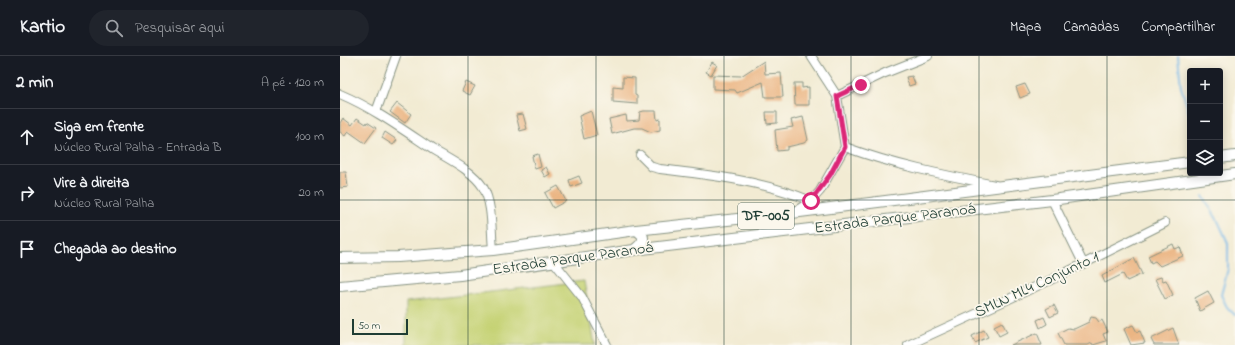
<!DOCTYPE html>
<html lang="pt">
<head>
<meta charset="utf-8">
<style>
	body { margin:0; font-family:"Indie Flower",sans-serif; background:#20242c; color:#f1f3f6 }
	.controls { position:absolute; right:12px; top:12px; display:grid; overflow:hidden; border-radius:4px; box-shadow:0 2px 10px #0003 }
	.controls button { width:36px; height:36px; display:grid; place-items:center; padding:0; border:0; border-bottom:1px solid #363941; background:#171b24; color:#f1f3f6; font:20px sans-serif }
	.scale { position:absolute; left:12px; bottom:10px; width:56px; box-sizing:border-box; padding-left:4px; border:2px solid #1f3d34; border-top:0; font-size:11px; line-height:14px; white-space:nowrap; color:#1f3d34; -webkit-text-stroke:3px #fbf7ec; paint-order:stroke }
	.stop { position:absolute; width:12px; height:12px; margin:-9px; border:3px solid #db2777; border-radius:50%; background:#fff }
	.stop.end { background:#db2777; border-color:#fff; box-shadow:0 1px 4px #0008 }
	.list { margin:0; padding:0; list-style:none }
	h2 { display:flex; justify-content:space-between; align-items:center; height:52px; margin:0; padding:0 16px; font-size:17px }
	h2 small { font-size:13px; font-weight:400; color:#9ea1a6 }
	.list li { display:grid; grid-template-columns:26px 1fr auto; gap:12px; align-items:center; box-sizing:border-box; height:56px; padding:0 16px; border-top:1px solid #363941 }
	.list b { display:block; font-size:15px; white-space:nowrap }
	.list p { margin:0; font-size:13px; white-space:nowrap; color:#9ea1a6 }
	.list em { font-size:13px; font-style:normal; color:#9ea1a6 }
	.icon { flex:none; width:22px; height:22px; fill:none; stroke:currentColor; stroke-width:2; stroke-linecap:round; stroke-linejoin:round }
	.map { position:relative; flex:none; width:895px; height:289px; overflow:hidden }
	header { display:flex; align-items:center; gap:24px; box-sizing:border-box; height:56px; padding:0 20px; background:#171b24; border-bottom:1px solid #363941 }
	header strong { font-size:19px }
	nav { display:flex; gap:22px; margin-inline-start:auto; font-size:14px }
	.search { width:280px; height:36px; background:#20242c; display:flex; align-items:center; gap:10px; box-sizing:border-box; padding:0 14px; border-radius:22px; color:#9ea1a6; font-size:15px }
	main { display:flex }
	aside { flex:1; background:#171b24 }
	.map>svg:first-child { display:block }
	.green { fill:#c5d273; stroke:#728854 }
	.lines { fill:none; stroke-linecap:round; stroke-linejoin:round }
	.stream { stroke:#6fb5e6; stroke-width:2 }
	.building { fill:#ebb583 }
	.minor-casing { stroke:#889484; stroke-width:10 }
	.major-casing { stroke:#889484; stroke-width:12 }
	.minor { stroke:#fff; stroke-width:8 }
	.major { stroke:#fff; stroke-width:10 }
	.route { stroke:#db2777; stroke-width:5 }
	.grid { fill:none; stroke:#1f3d34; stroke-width:1; stroke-opacity:0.55 }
	.labels { text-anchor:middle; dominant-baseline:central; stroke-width:3.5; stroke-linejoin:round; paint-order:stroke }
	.shield { fill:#fbf7ec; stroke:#61756b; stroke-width:1 }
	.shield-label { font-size:15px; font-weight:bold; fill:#1f3d34 }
	.street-label { font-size:16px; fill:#1f3d34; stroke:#fbf7ec }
</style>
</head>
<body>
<header>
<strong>Kartio</strong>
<div class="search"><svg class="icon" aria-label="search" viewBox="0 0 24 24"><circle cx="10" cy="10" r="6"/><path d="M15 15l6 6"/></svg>Pesquisar aqui</div>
<nav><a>Mapa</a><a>Camadas</a><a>Compartilhar</a></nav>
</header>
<main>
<aside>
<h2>2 min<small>A pé · 120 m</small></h2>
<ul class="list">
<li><svg class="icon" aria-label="ahead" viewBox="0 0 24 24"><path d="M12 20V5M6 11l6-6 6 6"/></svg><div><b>Siga em frente</b><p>Núcleo Rural Palha - Entrada B</p></div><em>100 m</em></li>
<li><svg class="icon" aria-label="right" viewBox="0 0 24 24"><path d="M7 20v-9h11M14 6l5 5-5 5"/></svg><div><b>Vire à direita</b><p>Núcleo Rural Palha</p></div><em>20 m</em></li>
<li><svg class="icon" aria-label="arrive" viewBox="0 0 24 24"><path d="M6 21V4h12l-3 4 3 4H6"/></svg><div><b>Chegada ao destino</b></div></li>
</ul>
</aside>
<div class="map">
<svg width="895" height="289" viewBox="0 0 895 289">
	<rect width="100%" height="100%" fill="#fbf7ec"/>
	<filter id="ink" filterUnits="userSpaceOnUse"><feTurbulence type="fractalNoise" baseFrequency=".025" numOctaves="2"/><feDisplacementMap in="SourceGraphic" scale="8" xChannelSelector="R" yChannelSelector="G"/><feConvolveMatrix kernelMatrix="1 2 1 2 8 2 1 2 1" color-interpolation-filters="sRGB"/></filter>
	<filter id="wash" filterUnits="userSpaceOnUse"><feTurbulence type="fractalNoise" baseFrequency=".012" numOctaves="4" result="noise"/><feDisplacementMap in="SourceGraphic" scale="16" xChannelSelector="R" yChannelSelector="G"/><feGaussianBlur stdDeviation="0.9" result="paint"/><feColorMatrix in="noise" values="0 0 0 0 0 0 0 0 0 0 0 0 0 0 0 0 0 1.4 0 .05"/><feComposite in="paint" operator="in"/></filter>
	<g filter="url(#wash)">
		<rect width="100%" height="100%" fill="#f2ebd3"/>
		<path class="green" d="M244 225 255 289H66V246Z"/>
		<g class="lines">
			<path class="stream" d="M838 0 841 31 850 60
				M863 140 878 165 888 187V213L881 239 887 251 895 259"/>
		</g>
		<g id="blocks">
			<path class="building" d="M424 5 425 18 441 17 443 41H425L423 26 397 37 395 34 373 33V19L401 20Z
				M372 6 377 9 371 19 366 16Z
				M572 20 575 28 569 30 566 21Z
				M283 21 295 22V39L297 40V48L273 46V31L283 32Z
				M126 26 135 30 130 39 122 35Z
				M454 27H462V32L469 31V49H455Z
				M685 28 690 38 680 42 676 31Z
				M57 47 71 58 65 67 50 56Z
				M251 55 257 79 244 83 239 60Z
				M304 55H316L317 64 320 63V74L311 76 302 72H294L272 78 269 63 286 59 287 65 299 64 300 56Z
				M426 56H437V67L427 68Z
				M183 58 187 73 180 75 176 59Z
				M463 61 468 84 464 87 447 91V94L437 95 435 74 453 71 451 64Z
				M3 62 12 69 17 62 26 68 27 66 36 72 25 87 8 75 5 80 0 76V67Z
				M45 76 57 84 53 89 42 82Z
				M198 98 201 111 195 113 192 100Z
				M206 111 210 118 205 121 201 114Z
				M0 116H6L8 131 0 132Z
				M239 120 242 127 231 131 229 124Z
				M218 130 226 145 213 152 205 137Z
				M833 188 835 193 840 191 843 200 820 210 815 205 811 207 808 200Z
				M794 202 802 218 787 225 783 218 765 227 762 220Z
				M821 221 823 225 826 224 833 239 825 243 815 223Z
				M868 235 874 247 860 255 855 242Z
				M714 249 718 257 710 261 706 253Z
				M704 261 707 268 700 272 697 264Z
				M751 261 756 262 759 266 762 264 768 276 763 278 766 285 753 289 752 287 748 289H724L718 277 728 272 734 273 749 266Z
				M662 266 667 276 659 280 654 270Z
				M793 269 797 276 800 275 805 287 791 289 784 273Z
				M833 272 839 289H814L811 283Z
				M644 274 648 281 635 287 632 280Z
				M697 277 702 289H671Z"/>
		</g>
	</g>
	<g filter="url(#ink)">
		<use href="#blocks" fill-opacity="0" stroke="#889484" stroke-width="1"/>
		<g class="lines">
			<defs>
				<path id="minor" d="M0 38C33 52 62 73 92 93 108 103 132 114 143 131 153 149 151 174 153 194
					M497 40 545 17 588 0
					M36 56 56 0
					M505 91C553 109 604 119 655 129
					M300 99 312 111 320 113C372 119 423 125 471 145
					M712 144 743 207
					M454 156 471 145 480 135 505 91 497 40 471 0
					M214 206 242 241 267 289
					M568 289 717 221 825 167"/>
				<path id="major" d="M880 102 895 100
					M294 194C303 187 308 181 296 174
					M0 202 58 201 153 194 296 174 452 157 850 106
					M0 230 120 219 294 194 712 144 895 118"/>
			</defs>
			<use href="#minor" class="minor-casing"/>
			<use href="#major" class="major-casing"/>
			<use href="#minor" class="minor"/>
			<use href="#major" class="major"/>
		</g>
	</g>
	<g class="lines" filter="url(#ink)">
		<path class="route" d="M471 145 490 119 505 91 497 40 521 29"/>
	</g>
	<path class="grid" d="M128 0V289M256 0V289M384 0V289M511 0V289M639 0V289M767 0V289M0 144H895"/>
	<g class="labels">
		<rect class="shield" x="398" y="147" width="56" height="26" rx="3"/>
		<g class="shield-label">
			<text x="426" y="160">DF-005</text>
		</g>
		<g class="street-label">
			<text transform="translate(555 163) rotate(-7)">Estrada Parque Paranoá</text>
			<text transform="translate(233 203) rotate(-8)">Estrada Parque Paranoá</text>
			<text transform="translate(697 229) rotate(-25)">SMLN ML4 Conjunto 1</text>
		</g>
	</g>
</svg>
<div class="controls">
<button>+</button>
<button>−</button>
<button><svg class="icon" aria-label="layers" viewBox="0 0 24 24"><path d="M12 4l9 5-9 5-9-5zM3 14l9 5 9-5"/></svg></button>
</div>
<div class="scale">50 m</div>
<div class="stop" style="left:471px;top:145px"></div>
<div class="stop end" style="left:521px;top:29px"></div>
</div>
</main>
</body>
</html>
